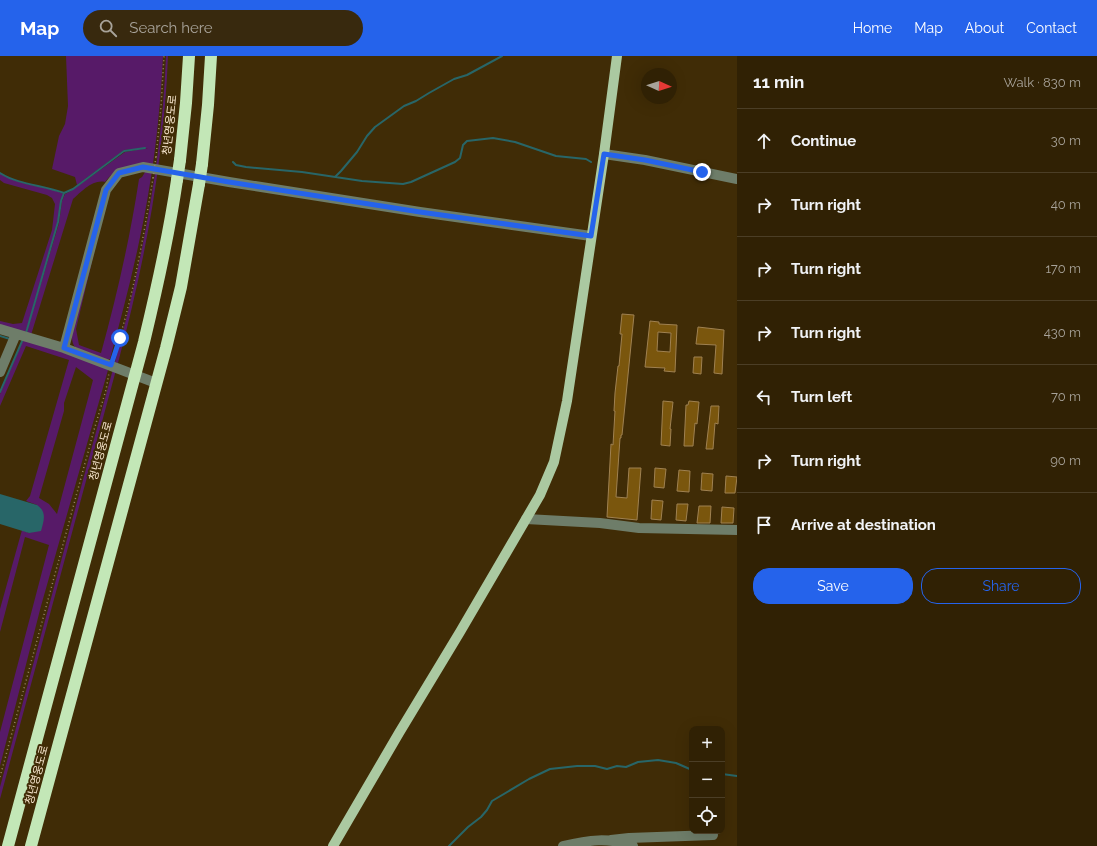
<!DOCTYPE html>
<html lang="en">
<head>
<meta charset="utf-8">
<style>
	body { margin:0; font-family:Raleway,"Noto Sans KR",sans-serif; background:#38290e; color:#f1f3f6 }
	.controls { position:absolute; right:12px; bottom:12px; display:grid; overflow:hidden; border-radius:8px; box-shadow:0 4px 16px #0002 }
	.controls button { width:36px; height:36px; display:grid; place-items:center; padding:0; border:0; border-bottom:1px solid #4b3e26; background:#302104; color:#f1f3f6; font:20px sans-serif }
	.compass { position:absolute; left:641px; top:12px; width:36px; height:36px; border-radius:50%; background:#302104; box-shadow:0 4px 16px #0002; rotate:93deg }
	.stop { position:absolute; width:12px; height:12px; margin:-9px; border:3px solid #2563eb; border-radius:50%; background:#fff }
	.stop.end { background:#2563eb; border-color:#fff; box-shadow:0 1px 4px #0008 }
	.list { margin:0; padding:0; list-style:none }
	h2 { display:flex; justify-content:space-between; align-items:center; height:52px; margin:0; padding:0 16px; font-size:17px }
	h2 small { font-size:13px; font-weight:400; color:#a8a39a }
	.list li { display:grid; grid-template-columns:26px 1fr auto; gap:12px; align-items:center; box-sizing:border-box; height:64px; padding:0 16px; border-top:1px solid #4b3e26 }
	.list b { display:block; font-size:15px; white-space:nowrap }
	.list em { font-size:13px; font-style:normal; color:#a8a39a }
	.actions { display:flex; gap:8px; padding:12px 16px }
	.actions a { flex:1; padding:9px 0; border:1px solid #2563eb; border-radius:16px; text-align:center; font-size:14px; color:#2563eb }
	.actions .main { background:#2563eb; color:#fff }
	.icon { flex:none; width:22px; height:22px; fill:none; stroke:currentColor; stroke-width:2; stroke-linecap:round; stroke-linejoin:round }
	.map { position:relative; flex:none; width:737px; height:790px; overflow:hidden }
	header { display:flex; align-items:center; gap:24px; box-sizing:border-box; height:56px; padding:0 20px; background:#2563eb; color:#fff }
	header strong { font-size:19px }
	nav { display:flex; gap:22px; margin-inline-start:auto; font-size:14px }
	.search { width:280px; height:36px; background:#38290e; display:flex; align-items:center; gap:10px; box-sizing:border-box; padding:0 14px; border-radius:22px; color:#a8a39a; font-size:15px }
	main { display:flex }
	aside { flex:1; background:#302104 }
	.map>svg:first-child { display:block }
	.green { fill:#571a68; fill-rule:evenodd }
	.water { fill:#286668 }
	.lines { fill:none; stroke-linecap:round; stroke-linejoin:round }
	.stream { stroke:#286668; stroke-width:2 }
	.building { fill:#7a560d; stroke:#9f8151; fill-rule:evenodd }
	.path { stroke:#998767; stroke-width:1.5; stroke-dasharray:1 3; stroke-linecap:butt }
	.minor { stroke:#6e7d69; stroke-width:10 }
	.major { stroke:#abc9a1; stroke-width:10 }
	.highway { stroke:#c3e7b7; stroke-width:12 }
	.path-bridge { stroke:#998767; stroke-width:1.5; stroke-dasharray:1 3; stroke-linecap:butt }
	.highway-bridge { stroke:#c3e7b7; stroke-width:12 }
	.route { stroke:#2563eb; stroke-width:5 }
	.labels { text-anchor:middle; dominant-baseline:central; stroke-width:4; stroke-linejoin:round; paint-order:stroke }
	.street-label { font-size:11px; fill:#fbead2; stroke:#402c06 }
</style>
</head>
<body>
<header>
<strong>Map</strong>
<div class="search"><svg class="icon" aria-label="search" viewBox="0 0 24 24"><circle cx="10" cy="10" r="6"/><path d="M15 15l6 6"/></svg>Search here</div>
<nav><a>Home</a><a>Map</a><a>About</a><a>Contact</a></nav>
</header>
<main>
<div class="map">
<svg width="737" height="790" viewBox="0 0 737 790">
	<rect width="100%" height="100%" fill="#402c06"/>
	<path class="green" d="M66 0H163C160 64 152 128 138 191 130 228 120 266 110 303L106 304 77 293C71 288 72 281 72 274L106 146 76 273 79 289 101 297C117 239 130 182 139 123L142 121 147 113C127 113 119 108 105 126 93 123 81 136 73 143L31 279 26 278 59 167 62 145 65 138 71 135 125 96 148 92 124 94 77 129 75 121 52 113 59 80 65 68 68 50Z
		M166 0H168C164 104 145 206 118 307L115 306C142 206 162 104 166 0Z
		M0 117C19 130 43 129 64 138 59 149 59 162 56 174 46 209 36 243 25 278L0 270V265L13 268 22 267 52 174 55 148 52 142 47 139 4 127 0 124Z
		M24 282 106 312 108 314 41 550 0 710V676L49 489 25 481 0 576V553L22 474 29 477 37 449 26 445 30 440 69 304 26 290 0 350V338ZM76 311 93 324 57 458 49 448 39 442 64 355V347Z
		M113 313 116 314 0 743V731Z"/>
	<path class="water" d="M0 438 37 449C47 456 44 464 41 475L29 477 0 468Z"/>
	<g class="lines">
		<path class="stream" d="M233 106 236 109 246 111 302 116 362 125 403 128 411 126 455 106 460 102 463 89 467 85 493 82 515 86 556 100 586 103 591 106
			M0 117C19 129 43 129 64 137L61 145 58 166 26 277
			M335 121 341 115 357 96 367 80 375 71 404 50 416 45 429 37 454 23 467 19 502 0
			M64 137 73 133 124 95 145 92
			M0 280 10 283
			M0 336 23 283
			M722 718 737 720
			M449 790 468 771 481 761 487 754 492 745 529 723 550 713 577 710H595L607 713 617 710 626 711 638 706 658 704 676 707 692 714"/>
	</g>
	<path class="building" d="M622 258 634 259 622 379H621V382H620L616 441 627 442 629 412H641L637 464 607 461 611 388 613 389 615 355H614L615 337 618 310H619L622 278H620Z
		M650 265 659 266V268L677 269 675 316 664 315 665 312 645 311ZM658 276 671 277 670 296 657 295Z
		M698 271 724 274 722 318 714 317 716 289 696 288Z
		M694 301H702L701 318 693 317Z
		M663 345 673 346 670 373H671L670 390 661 389Z
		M689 345 699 346 697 368 695 367 693 390H684L686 349H688Z
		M711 350H719L718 368 715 367 713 393H706Z
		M655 412 666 413 664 432 654 431Z
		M679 414 690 415 689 436 677 435Z
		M702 417 713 418 712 435 701 434Z
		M726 420 737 421 735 437H725Z
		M652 444 663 445 661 464 651 463Z
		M677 448H688L686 465 676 464Z
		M699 450H711L710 467H697Z
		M722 451 734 452 733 467H721Z"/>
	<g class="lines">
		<path class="path" d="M156 101 161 51 164 0
			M113 302C133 244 143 183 153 122
			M0 721 94 374 106 334 109 317"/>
		<path class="minor" d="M604 98 645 104 737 123
			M0 273 64 292 156 327
			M64 292 106 134 119 117 143 111 229 126 420 156 591 180
			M0 316 16 278
			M526 463 600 467 639 472 737 474
			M611 784 629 782 713 779
			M563 790C588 784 609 781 633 790"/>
		<path class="major" d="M333 790 399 677 460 576 540 439 554 406 567 345 604 98 617 0"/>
		<path class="highway" d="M180 104 186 47 189 0
			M202 108 208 49 211 0
			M8 790 144 286C157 232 169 179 177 124
			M31 790 166 292 181 231 199 128"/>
		<path class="path-bridge" d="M153 122 156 101"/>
		<path class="highway-bridge" d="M177 124 180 104
			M199 128 202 108"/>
	</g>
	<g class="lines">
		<path class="route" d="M120 282 111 309 64 292 106 134 119 117 143 111 229 126 420 156 591 180 604 98 645 104 702 116"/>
	</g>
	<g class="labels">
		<g class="street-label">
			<text transform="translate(170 69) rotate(-84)">청년영웅도로</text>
			<text transform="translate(101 395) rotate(-75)">청년영웅도로</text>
			<text transform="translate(37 719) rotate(-75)">청년영웅도로</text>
		</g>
	</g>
</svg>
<div class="controls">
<button>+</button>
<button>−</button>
<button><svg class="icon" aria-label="locate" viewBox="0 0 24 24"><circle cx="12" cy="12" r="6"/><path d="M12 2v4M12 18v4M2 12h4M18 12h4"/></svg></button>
</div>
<svg class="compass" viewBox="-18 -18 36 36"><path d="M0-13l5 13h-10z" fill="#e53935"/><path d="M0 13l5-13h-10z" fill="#a8a39a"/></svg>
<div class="stop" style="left:120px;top:282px"></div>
<div class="stop end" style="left:702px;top:116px"></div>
</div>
<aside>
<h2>11 min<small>Walk · 830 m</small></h2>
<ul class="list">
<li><svg class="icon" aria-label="ahead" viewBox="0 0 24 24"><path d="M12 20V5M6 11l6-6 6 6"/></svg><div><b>Continue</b></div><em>30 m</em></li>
<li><svg class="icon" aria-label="right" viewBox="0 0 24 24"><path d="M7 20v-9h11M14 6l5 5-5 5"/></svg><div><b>Turn right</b></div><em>40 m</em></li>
<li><svg class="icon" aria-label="right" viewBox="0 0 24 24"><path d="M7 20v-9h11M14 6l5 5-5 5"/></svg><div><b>Turn right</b></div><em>170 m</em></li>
<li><svg class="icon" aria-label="right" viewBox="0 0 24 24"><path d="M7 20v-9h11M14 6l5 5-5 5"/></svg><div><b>Turn right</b></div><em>430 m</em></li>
<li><svg class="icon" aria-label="left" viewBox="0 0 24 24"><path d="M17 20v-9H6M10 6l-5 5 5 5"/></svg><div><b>Turn left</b></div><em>70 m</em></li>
<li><svg class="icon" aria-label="right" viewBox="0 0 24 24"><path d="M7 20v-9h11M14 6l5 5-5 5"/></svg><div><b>Turn right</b></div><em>90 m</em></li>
<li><svg class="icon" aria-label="arrive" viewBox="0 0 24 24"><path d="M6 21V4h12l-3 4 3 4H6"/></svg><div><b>Arrive at destination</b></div></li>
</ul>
<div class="actions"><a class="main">Save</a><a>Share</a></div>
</aside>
</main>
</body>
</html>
